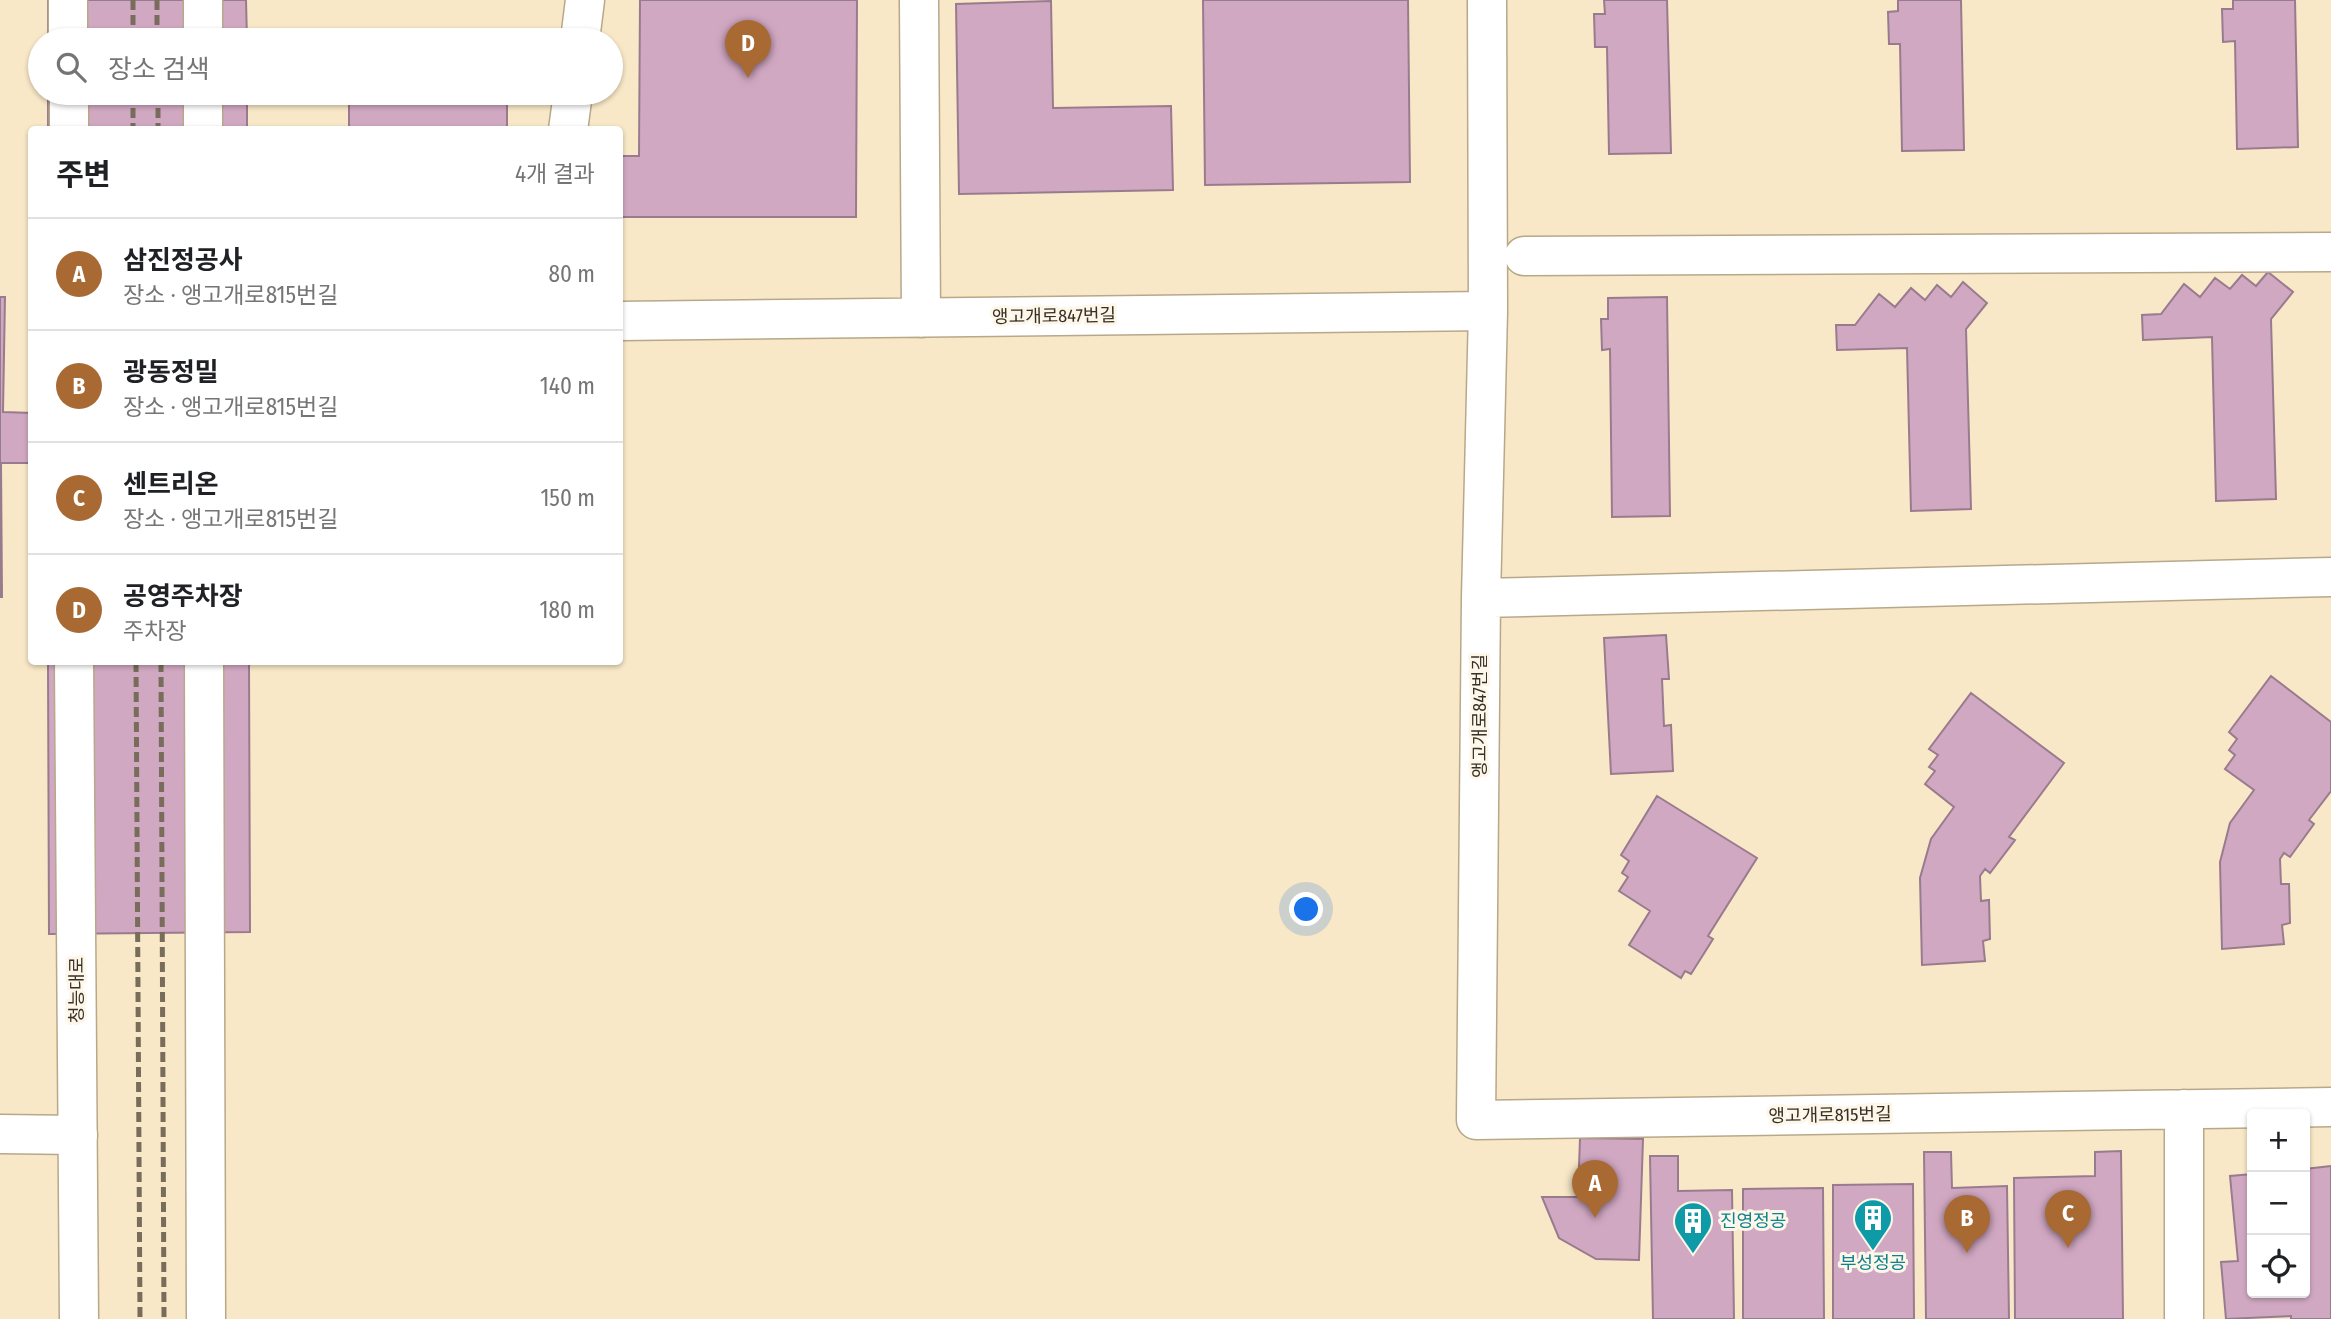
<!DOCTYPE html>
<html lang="ko">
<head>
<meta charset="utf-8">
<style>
	body { margin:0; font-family:"Fira Sans Condensed","Noto Sans KR",sans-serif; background:#f2f2f2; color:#202124 }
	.controls { position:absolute; right:21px; bottom:21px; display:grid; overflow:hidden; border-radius:7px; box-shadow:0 2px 5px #0004 }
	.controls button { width:63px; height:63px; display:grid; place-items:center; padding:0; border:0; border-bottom:2px solid #e0e0e0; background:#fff; color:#202124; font:35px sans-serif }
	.you { position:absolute; left:1307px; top:910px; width:24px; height:24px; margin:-18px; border:5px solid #fff; border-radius:50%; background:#1a73e8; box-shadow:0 0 0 10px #1a73e833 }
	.badge { display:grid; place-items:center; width:46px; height:46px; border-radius:50%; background:#a96932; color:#fff; font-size:23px; font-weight:700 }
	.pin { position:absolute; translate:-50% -58px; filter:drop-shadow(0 2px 4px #0008) }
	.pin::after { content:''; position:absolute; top:37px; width:24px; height:21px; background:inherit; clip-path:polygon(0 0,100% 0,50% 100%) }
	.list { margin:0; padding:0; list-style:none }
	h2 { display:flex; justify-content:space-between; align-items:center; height:91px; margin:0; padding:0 28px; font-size:30px }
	h2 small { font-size:23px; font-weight:400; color:#757577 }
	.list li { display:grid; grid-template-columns:46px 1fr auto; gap:21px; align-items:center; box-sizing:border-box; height:112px; padding:0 28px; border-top:2px solid #e0e0e0 }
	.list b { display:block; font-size:26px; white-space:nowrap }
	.list p { margin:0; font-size:23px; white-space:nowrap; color:#757577 }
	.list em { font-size:23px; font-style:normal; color:#757577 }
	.icon { flex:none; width:38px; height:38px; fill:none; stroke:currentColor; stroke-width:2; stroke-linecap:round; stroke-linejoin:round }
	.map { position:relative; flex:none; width:2331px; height:1319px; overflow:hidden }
	.search { position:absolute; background:#fff; box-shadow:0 2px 5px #0004; left:28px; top:28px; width:595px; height:77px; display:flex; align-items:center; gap:18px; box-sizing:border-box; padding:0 24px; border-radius:38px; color:#757577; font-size:26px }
	.panel { position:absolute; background:#fff; box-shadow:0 2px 5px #0004; left:28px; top:126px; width:595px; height:539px; border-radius:7px }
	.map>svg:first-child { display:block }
	.building { fill:#d1a8c2; stroke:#997b8e; stroke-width:2 }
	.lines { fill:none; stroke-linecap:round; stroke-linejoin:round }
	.minor-casing { stroke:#b8a88a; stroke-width:41 }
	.major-casing { stroke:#b8a88a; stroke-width:41 }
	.minor { stroke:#fff; stroke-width:38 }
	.major { stroke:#fff; stroke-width:38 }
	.rail { stroke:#776d5a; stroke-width:5; stroke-dasharray:10 5; stroke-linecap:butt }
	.labels { text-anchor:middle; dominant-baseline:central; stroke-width:6; stroke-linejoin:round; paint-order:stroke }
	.street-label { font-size:18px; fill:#373024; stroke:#fdf6e9 }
	.culture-label { font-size:18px; fill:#0d838f; stroke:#fdf6e9; text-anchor:start }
</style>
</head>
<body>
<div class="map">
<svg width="2331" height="1319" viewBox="0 0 2331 1319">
	<rect width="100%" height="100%" fill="#f8e8c7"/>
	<path class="building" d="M48 0H246L247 40H48Z
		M640 0H857L856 217H620V156H639Z
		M1203 0H1408L1410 182 1205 185Z
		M1604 0H1667L1671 153 1609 154 1607 47H1595L1594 14H1605Z
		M1898 0H1961L1964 150 1902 151 1900 44H1889L1888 12 1898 11Z
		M2233 0H2295L2298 147 2237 149 2235 41 2223 42 2222 9H2233Z
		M1051 1 1053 108 1171 106 1173 190 959 194 956 4Z
		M48 93H247V130H48Z
		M349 93H507V130H349Z
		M2268 272 2293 292 2271 319 2276 499 2216 501 2212 337 2143 340 2142 315 2161 314 2184 284 2200 297 2215 278 2230 289 2242 275 2256 286Z
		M1963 282 1987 303 1966 329 1971 509 1911 511 1907 348 1837 350 1836 325H1855L1879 294 1895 307 1911 288 1925 300 1937 285 1951 297Z
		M0 297H5L3 412 32 413V463H1L2 597H0Z
		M1667 297 1670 516 1612 517 1610 349 1602 350 1601 319H1608V298Z
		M1666 635 1669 679H1662L1664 726 1671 725 1673 771 1611 774 1604 638Z
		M48 662H249L250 932 49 934Z
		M2271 676 2331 722V791L2309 820 2314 824 2290 857 2284 853 2280 859 2281 884H2289L2290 923 2282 925 2284 944 2222 949 2220 862 2230 823 2254 790 2225 769 2235 755 2229 750 2237 739 2229 732Z
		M1971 693 2064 763 2009 837 2015 840 1990 873 1985 869 1980 876 1981 901 1989 900 1990 939 1983 941 1985 961 1922 965 1920 878 1931 839 1954 807 1925 784 1935 771 1929 767 1938 755 1929 749Z
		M1657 796 1757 858 1708 936 1713 939 1691 974 1685 971 1681 978 1629 945 1650 911 1619 891 1628 877 1622 873 1629 861 1621 855Z
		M1580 1138 1643 1139 1639 1260 1596 1259 1559 1238 1542 1197H1578Z
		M2121 1151 2123 1319H2015L2014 1178 2095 1176V1152Z
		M1924 1152H1951L1952 1188 2007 1186 2009 1319H1926Z
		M1650 1156H1678V1191L1732 1190 1734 1319H1653Z
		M2331 1166V1319H2291V1316L2226 1319 2221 1262 2238 1261 2230 1176 2252 1174V1293H2305V1169Z
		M1913 1184 1914 1319H1833V1185Z
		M1823 1188 1824 1319H1743V1189Z"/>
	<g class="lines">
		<defs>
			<path id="minor" d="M919 0 921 318
				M1487 0 1488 311 1481 598 1476 1120 2331 1107
				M580 40 585 0
				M568 130 573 93
				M1524 256 2331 252
				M620 321 1488 311
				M1481 598 2331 577
				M0 1134 78 1135
				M2184 1319V1109"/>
			<path id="major" d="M68 0V40
				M203 0V40
				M69 93V130
				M203 93V130
				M74 662 79 1319
				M204 662 206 1319"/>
		</defs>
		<use href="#minor" class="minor-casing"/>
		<use href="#major" class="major-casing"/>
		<use href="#minor" class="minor"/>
		<use href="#major" class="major"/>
		<path class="rail" d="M133 0V40
			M157 0V40
			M133 93V130
			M158 93V130
			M136 662 140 1319
			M161 662 164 1319"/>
	</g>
	<defs>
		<symbol id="building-pin" viewBox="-11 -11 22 30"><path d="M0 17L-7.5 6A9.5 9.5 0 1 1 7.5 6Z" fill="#0f9aa8" stroke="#fdf6e9"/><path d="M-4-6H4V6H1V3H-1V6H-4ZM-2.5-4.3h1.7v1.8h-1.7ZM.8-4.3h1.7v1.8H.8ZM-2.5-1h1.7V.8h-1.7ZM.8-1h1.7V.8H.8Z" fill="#fff"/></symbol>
	</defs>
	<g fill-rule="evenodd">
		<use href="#building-pin" x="1851" y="1196" width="44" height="60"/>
		<use href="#building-pin" x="1671" y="1199" width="44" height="60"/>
	</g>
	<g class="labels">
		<g class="street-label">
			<text transform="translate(1054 316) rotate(-1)">앵고개로847번길</text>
			<text transform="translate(1480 716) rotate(-90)">앵고개로847번길</text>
			<text transform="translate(77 990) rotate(-90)">청능대로</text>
			<text transform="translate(1830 1115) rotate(-1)">앵고개로815번길</text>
		</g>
		<g class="culture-label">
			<text x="1720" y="1221">진영정공</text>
			<text x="1873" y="1263" text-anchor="middle">부성정공</text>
		</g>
	</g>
</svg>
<div class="controls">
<button>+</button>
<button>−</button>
<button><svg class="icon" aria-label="locate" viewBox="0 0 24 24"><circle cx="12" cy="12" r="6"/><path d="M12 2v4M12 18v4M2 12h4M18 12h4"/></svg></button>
</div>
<div class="you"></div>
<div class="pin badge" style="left:1595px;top:1218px">A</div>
<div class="pin badge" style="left:1967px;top:1253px">B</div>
<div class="pin badge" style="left:2068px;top:1248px">C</div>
<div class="pin badge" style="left:748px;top:78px">D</div>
<div class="search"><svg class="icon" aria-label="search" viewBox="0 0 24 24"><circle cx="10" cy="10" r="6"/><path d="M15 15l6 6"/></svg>장소 검색</div>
<section class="panel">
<h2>주변<small>4개 결과</small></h2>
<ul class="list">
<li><span class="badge">A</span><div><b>삼진정공사</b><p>장소 · 앵고개로815번길</p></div><em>80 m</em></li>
<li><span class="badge">B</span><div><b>광동정밀</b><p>장소 · 앵고개로815번길</p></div><em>140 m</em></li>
<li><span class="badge">C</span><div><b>센트리온</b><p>장소 · 앵고개로815번길</p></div><em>150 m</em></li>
<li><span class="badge">D</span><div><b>공영주차장</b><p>주차장</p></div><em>180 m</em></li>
</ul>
</section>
</div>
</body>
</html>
